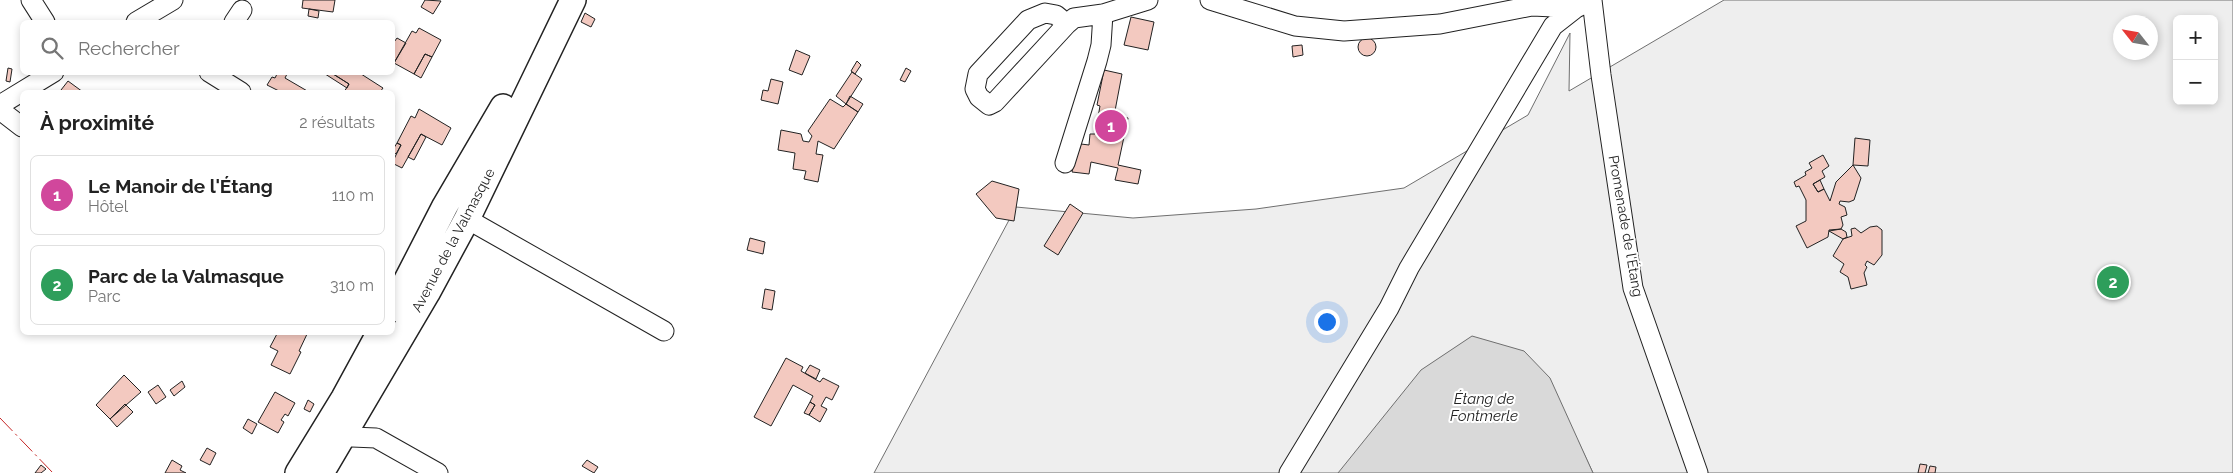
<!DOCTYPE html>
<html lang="fr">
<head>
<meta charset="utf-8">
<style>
	body { margin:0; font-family:Raleway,sans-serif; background:#f2f2f2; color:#222 }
	.controls { position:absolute; right:15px; top:15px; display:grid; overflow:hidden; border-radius:8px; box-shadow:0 2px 8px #0003 }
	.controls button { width:45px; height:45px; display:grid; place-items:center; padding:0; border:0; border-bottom:1px solid #e0e0e0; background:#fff; color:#222; font:25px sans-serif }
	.compass { position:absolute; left:2113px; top:15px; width:45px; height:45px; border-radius:50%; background:#fff; box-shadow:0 2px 8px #0003; rotate:301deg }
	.you { position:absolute; left:1326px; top:321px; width:18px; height:18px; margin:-12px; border:4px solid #fff; border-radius:50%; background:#1a73e8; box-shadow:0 0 0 8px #1a73e833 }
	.badge { display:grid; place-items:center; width:32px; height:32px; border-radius:50%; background:#1a73e8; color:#fff; font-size:16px; font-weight:700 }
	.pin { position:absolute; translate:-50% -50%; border:2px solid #fff; box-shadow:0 1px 5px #0006 }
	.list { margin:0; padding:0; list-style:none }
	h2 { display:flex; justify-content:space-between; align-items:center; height:65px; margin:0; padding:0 20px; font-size:21px }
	h2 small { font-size:16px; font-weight:400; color:#767676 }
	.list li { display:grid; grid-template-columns:32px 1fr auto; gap:15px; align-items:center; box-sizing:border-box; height:80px; margin:0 10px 10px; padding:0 10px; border:1px solid #e0e0e0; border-radius:8px }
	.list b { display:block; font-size:19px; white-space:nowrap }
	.list p { margin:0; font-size:16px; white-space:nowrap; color:#767676 }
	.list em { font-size:16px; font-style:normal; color:#767676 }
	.icon { flex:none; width:28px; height:28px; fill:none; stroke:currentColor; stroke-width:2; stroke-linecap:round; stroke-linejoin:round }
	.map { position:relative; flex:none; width:2233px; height:473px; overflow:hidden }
	.search { position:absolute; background:#fff; box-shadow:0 2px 8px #0003; left:20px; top:20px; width:375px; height:55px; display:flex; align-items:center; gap:12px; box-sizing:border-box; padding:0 18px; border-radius:8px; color:#767676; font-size:19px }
	.panel { position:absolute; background:#fff; box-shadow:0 2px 8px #0003; left:20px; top:90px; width:375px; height:245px; border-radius:8px }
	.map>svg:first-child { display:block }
	.green { fill:#eee; stroke:#6f6f6f; fill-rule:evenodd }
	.water { fill:#d9d9d9; stroke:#6f6f6f }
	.building { fill:#f3c9c0; stroke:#222 }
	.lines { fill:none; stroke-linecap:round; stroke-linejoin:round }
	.minor-casing { stroke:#222; stroke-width:21 }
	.major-casing { stroke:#222; stroke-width:28 }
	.minor { stroke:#fff; stroke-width:19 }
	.major { stroke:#fff; stroke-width:25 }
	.power { stroke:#c62828; stroke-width:1; stroke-dasharray:18 4 2.5 4; stroke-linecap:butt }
	.labels { text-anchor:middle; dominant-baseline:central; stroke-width:4; stroke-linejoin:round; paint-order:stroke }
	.street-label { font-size:14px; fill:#222; stroke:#fff }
	.water-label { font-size:15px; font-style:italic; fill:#222; stroke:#fff }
</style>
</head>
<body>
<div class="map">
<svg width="2233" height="473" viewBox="0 0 2233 473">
	<rect width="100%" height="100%" fill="#fff"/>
	<path class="green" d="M1724 0H2233V473H1593L1578 441 1576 473H874L1016 207 1133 218 1256 209 1404 188 1528 115 1570 33 1569 91ZM2177 19H2214V101H2177ZM2120 22H2150V52H2120Z"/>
	<path class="water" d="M1472 336 1524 351 1550 378 1593 473H1338L1421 370Z"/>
	<path class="building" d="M303 0H335L333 12 302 8Z
		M425 0 441 1 433 14 421 7Z
		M309 9 319 11 318 18 308 16Z
		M585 13 595 19 591 27 581 22Z
		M1131 17 1154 22 1148 50 1124 45Z
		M419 28 441 40 432 57 425 54 414 74 394 63 412 31 416 33Z
		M1358 47a9 9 0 1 1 18 0a9 9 0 1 1-18 0Z
		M397 38 406 43 394 63 392 45Z
		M1302 45 1303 55 1293 57 1292 46Z
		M796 50 810 56 802 75 789 70Z
		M425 54 432 57 421 78 414 74Z
		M857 61 861 65 855 74 851 71Z
		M8 68 12 69 10 82 6 81Z
		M906 68 911 71 905 82 900 80Z
		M1104 70 1122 74 1114 116 1128 118 1118 165 1141 170 1138 184 1115 180 1118 168 1091 162 1089 174 1072 172 1076 151H1079L1081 144 1089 145 1090 134H1095L1100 106 1097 105Z
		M278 72H288L285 78 309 92H281L267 85 272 77 275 78Z
		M322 72H330L349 84 347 88Z
		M330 72H358L383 88 380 92H344L349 84Z
		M852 72 862 79 846 104 836 96Z
		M771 79 783 82 778 104 761 100 763 90 768 91Z
		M68 81 83 92H64L61 90Z
		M850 96 863 104 858 112 846 104Z
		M830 99 843 107 846 104 858 112 834 149 818 141 816 154 823 155 818 182 804 179 806 171 793 169 795 153 778 150 781 130 801 134 803 141 809 142 812 136 808 131Z
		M419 109 451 128 442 145 421 134 402 168 392 163 401 145 397 143 411 116 415 118Z
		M421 134 426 137 414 160 408 157Z
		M1855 138 1870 140 1868 166 1853 165Z
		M397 143 401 145 396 154 392 151Z
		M1823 155 1829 166 1822 171 1825 177 1813 184 1818 192 1824 189 1830 201 1836 182 1853 165 1861 178 1854 200 1849 202 1840 201 1839 204 1845 207 1847 215 1841 217 1843 225 1841 229 1829 230 1828 237 1807 248 1796 226 1806 221V200L1799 186 1796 187 1794 182 1806 175 1805 172 1812 168 1809 163Z
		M1820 180 1824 189 1818 192 1813 184Z
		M992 181 1019 189 1014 221 996 218 976 194Z
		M1070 204 1083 213 1058 255 1044 246Z
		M1877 226 1882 230V255L1874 265 1867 261 1865 265 1867 267 1864 273 1867 285 1851 289 1848 277 1840 272 1844 264 1833 256 1843 239 1852 236 1851 229 1855 228 1861 233 1870 227Z
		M1841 229 1846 232 1847 237 1843 239 1829 231Z
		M750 238 765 242 763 254 747 250Z
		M765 289 775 291 772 310 762 308Z
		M278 332H308L299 351 301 352 290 374 271 365 278 351 270 347Z
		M786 358 803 367 801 371 820 382 823 378 839 386 832 400 826 397 821 406 827 409 820 422 809 415 815 405 810 402 813 396 793 385 771 426 754 417Z
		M810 365 820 370 816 379 805 373Z
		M124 375 141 392 110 419 96 405Z
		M182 381 185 387 174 396 170 390Z
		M158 385 166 397 156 404 148 392Z
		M275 392 295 403 288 416 285 414 281 420 284 422 278 433 258 422Z
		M308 400 314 404 310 412 304 409Z
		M810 402 815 405 809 415 804 413Z
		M125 404 133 412 117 427 110 419Z
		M248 419 257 424 252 434 243 428Z
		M207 448 216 453 210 465 200 460Z
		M172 460 182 466 180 470 186 473H165Z
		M587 460 598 467 594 473 582 466Z
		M1920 464 1927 465 1925 473H1918Z
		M41 465 46 469 41 473H35Z
		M1930 466 1936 467 1935 473H1928Z"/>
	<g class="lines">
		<defs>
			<path id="minor" d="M31 0 45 22
				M1210 0 1295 26 1344 31 1440 24 1532 6 1576 8 1580 6
				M1592 0 1601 75 1633 288 1698 473
				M136 22 173 0
				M234 22 242 10
				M1067 24 1056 15 1045 13 1028 20 978 74 975 89 979 97 989 105 995 102 1067 24 1074 18 1103 14 1148 0
				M209 72 241 92
				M0 105 54 72
				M0 110 22 127
				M1065 163 1097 61 1101 45 1103 14
				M467 219 664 331
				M345 433 352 437 376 438 438 473
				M1289 473 1389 308 1409 268 1553 26 1576 8"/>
			<path id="major" d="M392 309 445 206 503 107
				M298 473 344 398 380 332
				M321 473 427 293 467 219 573 0"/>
		</defs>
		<use href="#minor" class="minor-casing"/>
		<use href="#major" class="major-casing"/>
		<use href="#minor" class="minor"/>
		<use href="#major" class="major"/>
		<path class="power" d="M0 418 53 473"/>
	</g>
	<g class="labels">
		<g class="street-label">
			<text transform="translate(1626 226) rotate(80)">Promenade de l'Étang</text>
			<text transform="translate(453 240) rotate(-62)">Avenue de la Valmasque</text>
		</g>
		<g class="water-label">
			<text x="1484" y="399">Étang de<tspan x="1484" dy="17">Fontmerle</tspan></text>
		</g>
	</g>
</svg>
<div class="controls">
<button>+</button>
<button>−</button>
</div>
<svg class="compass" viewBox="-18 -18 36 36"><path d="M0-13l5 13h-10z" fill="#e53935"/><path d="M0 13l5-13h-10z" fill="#767676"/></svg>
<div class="you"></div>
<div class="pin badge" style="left:1111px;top:126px;background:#d1479c">1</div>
<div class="pin badge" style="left:2113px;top:282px;background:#2e9e5b">2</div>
<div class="search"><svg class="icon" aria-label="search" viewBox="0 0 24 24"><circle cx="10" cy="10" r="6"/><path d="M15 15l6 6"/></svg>Rechercher</div>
<section class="panel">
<h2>À proximité<small>2 résultats</small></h2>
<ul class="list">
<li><span class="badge" style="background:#d1479c">1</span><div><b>Le Manoir de l'Étang</b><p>Hôtel</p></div><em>110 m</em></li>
<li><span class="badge" style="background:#2e9e5b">2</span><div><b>Parc de la Valmasque</b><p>Parc</p></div><em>310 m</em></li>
</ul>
</section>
</div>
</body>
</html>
